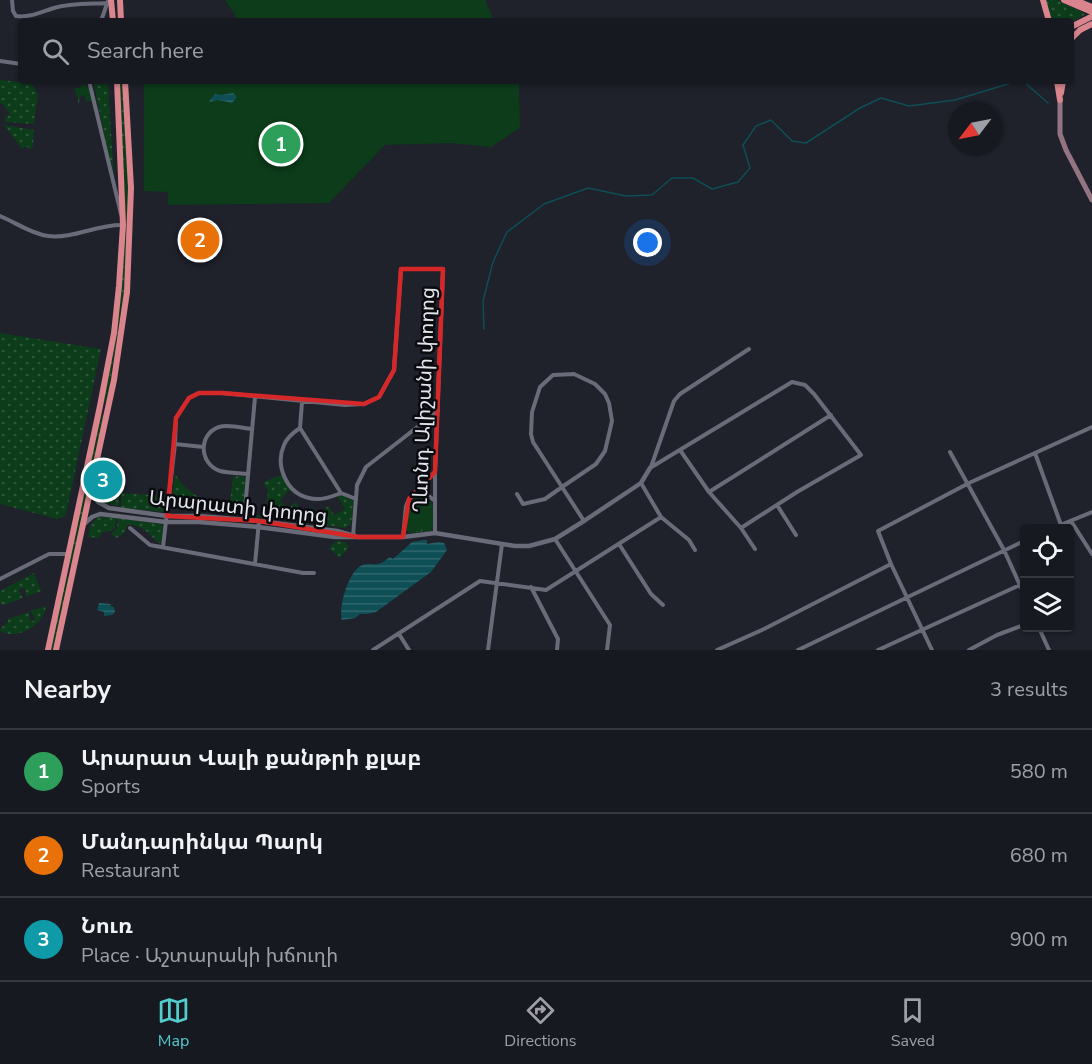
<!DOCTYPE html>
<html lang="en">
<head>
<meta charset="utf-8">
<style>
	body { margin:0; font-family:"Nunito Sans","Noto Sans Armenian",sans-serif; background:#24262d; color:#f1f3f6 }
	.controls { position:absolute; right:18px; bottom:18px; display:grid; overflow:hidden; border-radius:6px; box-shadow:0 2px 4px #0004 }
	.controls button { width:54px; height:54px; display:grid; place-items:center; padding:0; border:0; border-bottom:2px solid #36383e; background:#171920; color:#f1f3f6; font:30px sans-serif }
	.compass { position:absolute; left:948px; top:102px; width:54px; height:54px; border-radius:50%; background:#171920; box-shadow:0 2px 4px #0004; rotate:238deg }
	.you { position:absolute; left:648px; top:243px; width:21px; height:21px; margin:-15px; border:4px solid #fff; border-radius:50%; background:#1a73e8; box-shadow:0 0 0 9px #1a73e833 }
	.badge { display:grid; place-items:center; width:39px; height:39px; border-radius:50%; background:#52cdce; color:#fff; font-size:20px; font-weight:700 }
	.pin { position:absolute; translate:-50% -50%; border:3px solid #fff; box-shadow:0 2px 6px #0006 }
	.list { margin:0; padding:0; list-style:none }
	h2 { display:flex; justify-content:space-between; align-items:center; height:78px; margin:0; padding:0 24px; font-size:26px }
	h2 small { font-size:20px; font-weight:400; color:#9ea0a5 }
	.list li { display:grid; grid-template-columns:39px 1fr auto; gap:18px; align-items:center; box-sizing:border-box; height:84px; padding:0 24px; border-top:2px solid #36383e }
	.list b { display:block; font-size:22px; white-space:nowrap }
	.list p { margin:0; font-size:20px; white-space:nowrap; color:#9ea0a5 }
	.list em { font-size:20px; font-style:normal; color:#9ea0a5 }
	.icon { flex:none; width:33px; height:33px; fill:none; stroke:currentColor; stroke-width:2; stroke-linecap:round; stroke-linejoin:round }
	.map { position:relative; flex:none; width:1092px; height:650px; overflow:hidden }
	.search { position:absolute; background:#171920; box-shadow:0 2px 4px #0004; left:18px; right:18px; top:18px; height:66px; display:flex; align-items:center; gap:15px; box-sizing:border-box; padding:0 21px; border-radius:6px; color:#9ea0a5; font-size:22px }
	.sheet { height:330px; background:#171920 }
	nav { display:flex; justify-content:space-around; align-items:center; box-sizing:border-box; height:84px; border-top:2px solid #36383e; background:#171920; font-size:16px; color:#9ea0a5 }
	nav a { display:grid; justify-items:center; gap:3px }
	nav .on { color:#52cdce }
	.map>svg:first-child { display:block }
	.grass { fill:url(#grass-dots) }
	.forest { fill:url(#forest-crowns) }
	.park { fill:url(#park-tufts) }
	.garden { fill:#0c3c1a }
	.water { fill:url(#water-rules) }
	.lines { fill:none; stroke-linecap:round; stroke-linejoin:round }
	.stream { stroke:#0e4e55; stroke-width:1.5 }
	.minor { stroke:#696b78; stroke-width:4 }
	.tertiary { stroke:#696b78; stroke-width:4.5 }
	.secondary { stroke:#937480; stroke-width:5 }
	.trunk { stroke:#da848d; stroke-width:6 }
	.marked { fill:none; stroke:#d62828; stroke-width:4.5; stroke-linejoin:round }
	.labels { text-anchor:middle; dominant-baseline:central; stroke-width:5; stroke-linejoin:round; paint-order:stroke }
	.street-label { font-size:20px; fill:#e3e4ec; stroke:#0a0b0f }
</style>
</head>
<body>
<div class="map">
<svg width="1092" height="650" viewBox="0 0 1092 650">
	<defs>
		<pattern id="grass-dots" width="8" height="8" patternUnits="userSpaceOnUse" patternTransform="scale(1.5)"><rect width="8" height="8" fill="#0c3c1a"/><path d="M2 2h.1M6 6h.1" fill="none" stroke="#2f583b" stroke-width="1.8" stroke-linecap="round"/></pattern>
		<pattern id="forest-crowns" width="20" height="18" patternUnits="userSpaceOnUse" patternTransform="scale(1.5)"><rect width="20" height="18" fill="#0c3c1a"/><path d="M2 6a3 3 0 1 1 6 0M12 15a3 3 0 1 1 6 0" fill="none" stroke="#2f583b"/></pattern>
		<pattern id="park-tufts" width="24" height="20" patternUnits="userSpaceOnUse" patternTransform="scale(1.5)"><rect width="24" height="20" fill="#0c3c1a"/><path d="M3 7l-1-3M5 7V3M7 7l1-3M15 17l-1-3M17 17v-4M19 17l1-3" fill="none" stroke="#2f583b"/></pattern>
		<pattern id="water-rules" width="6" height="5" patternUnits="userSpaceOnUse" patternTransform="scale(1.5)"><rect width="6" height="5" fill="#0e4e55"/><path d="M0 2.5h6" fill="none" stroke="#31676e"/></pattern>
	</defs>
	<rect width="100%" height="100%" fill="#1f212b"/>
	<path class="grass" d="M1045 0H1057L1086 14 1071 22 1051 21Z
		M0 80 31 83 38 94 34 124 6 122 4 119 10 114 2 103 0 104Z
		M93 81H108L114 181Z
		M119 81H123L128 189 125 286 107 403 104 402 125 225Z
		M4 125 34 130 33 146 31 150 26 146 22 149Z
		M0 333 101 349 67 510C66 516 64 518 57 519L0 504Z
		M101 415H104L72 566 68 565Z
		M175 474C187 494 207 505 230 503L233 476 247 477 242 514 174 509 171 503Z
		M281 475 291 490 288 491 280 501 289 509 295 502 298 505 296 513 307 516 310 507 313 508 314 517 325 516 326 507H329L334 515 345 509 337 496 341 494 354 501 351 524 346 528 249 516 248 511 252 515H265L268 491 263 482Z
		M98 483 108 485V488C118 491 119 497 119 506 103 504 96 501 98 483Z
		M121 493 167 496 165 512 121 508Z
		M98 517 116 518 115 528 108 532H103L98 538 88 537 91 525Z
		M118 518 160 524 164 527 161 543 157 542C148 531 142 527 128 524L124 533 117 538 111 534 117 528Z
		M337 541 345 542 349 547 340 558 330 549 331 545Z
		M34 573 41 591 26 597 25 589 21 588 19 591 23 598 4 605 0 603V591Z
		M66 577H69L54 650H50Z
		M46 606C44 625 17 641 0 631V629L8 622V619L29 612 30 621H34L35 618 30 611Z"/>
	<path class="forest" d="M83 84 90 89 93 102 87 101 84 96 81 95 78 105V99L74 88H79Z"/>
	<path class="park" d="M418 495C437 494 433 515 434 528L431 531 411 533 407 531 406 528 409 505Z"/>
	<path class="garden" d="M225 0H485L494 21H239Z
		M144 81H519L520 128 491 147 451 143 385 145 329 203 168 205V192L144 191Z"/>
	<path class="water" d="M233 93 237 97 232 103C225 102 217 98 211 102L209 101 215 94 221 95Z
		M424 540H427V544L439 542 444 543 447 550 431 572 376 612 367 614H360L355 618 342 620C338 608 348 575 359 567 365 562 372 565 378 564 383 563 387 559 390 557L393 559 412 542Z
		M99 603 111 604 110 606 114 607 115 612 112 615 104 616V612L97 610Z"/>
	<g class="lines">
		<path class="stream" d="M1023 81 1048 103
			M484 329 483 301 493 262 507 232 544 204 588 188 626 196 652 195 672 178H693L712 189 738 182 750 168 743 145 756 126 771 120 792 141 806 143 860 108 881 98 909 106 955 100 1018 81"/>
		<path class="minor" d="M12 0 13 11 16 16C30 18 41 12 54 8 70 3 91 4 108 3
			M101 21 108 1
			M0 61 21 64
			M89 81 121 214
			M0 216C15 222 31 234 48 236 74 239 97 224 123 225
			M302 402 300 428 341 493 356 499
			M300 428C294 432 287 437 284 445 275 465 286 493 309 498 320 501 331 497 341 493
			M175 444 203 447
			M680 450 709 492 741 528 755 549
			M950 452 1004 550 1024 594
			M1035 453 1061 525
			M651 467 674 401 680 394 749 349
			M650 468 792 382 805 385 814 394 861 455 797 492 741 528
			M248 474C239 473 228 473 220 471 199 464 198 434 219 427 228 424 242 428 252 429
			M641 483 661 517 689 540 695 550
			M709 492 831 415
			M415 493H425L435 501
			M517 494 523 504 545 499 562 487 596 464 605 451 612 421 609 403 605 394 595 384 574 374 553 375 540 387 532 412 531 434 533 442 562 487 584 521
			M777 505 796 535
			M244 520 255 397
			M1071 521 1092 554
			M130 528 150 545 303 573H314
			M1053 528 1092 512
			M353 537 357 485 366 467 438 411
			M403 537 406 506 409 499 435 472
			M555 539 610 625 607 650
			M619 544 651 594 663 605
			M163 547 175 444 176 418 189 398 199 393H222L345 405 364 404 379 397 394 370 401 269H443L435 472V533
			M255 564 259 521
			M0 579 49 554H68
			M531 587 558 639 557 650
			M1039 628 1049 650
			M399 634 409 650
			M373 650 480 581 546 590 661 517
			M488 650 502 544
			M717 650 764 629 891 564
			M798 650 1024 541
			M878 650 1020 585
			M932 650 891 564 878 531 969 483 1092 427
			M969 650 997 635 1024 625"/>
		<path class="tertiary" d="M91 487 98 502 109 508 167 516H199L259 521 337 531 355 536
			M84 524 92 517 100 514 166 522H199L258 527 335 537H403L435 533 515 546H529L555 539 584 521 641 483 650 468"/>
		<path class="secondary" d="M1060 100V134L1066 150 1092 200"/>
		<path class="trunk" d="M111 0 113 21
			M120 0 121 21
			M1043 0 1049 21
			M1064 0 1092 12
			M1075 0 1092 7
			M1071 27 1091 17
			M1071 39 1080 30 1092 24
			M1057 81 1060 100
			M1061 93 1063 81
			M48 650 100 406 114 333 119 286 123 225 117 81
			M56 650 114 380 127 292 131 188 125 81"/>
	</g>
	<path class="marked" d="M401 269H443L435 472 409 499 403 537H358L259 521 167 516 176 418 189 398 199 393H222L364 404 379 397 394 370Z"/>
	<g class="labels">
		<g class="street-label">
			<text transform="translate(424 400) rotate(-88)">Ղևոնդ Ալիշանի փողոց</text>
			<text transform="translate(238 507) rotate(6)">Արարատի փողոց</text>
		</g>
	</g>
</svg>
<div class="controls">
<button><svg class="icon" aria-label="locate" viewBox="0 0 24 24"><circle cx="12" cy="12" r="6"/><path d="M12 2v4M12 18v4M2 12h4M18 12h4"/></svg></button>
<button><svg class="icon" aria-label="layers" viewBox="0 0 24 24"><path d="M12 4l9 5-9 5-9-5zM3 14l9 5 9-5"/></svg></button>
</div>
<svg class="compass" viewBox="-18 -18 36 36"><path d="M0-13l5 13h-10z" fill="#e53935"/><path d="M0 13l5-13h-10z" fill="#9ea0a5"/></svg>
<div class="you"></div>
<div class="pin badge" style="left:281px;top:144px;background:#2e9e5b">1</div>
<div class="pin badge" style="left:200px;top:240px;background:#e8710a">2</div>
<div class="pin badge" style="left:103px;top:480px;background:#0f9aa8">3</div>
<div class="search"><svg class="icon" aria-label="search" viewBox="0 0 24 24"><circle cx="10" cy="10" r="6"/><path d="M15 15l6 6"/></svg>Search here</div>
</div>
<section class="sheet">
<h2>Nearby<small>3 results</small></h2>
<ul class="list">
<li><span class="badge" style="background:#2e9e5b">1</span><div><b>Արարատ Վալի քանթրի քլաբ</b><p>Sports</p></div><em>580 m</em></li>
<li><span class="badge" style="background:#e8710a">2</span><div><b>Մանդարինկա Պարկ</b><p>Restaurant</p></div><em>680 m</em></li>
<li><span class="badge" style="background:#0f9aa8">3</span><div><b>Նուռ</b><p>Place · Աշտարակի խճուղի</p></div><em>900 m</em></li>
</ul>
</section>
<nav>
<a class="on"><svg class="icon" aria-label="map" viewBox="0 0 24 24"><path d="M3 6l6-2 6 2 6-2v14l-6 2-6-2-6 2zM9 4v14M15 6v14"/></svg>Map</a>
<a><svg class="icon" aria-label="directions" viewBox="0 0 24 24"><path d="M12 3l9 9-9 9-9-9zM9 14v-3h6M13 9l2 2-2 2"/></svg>Directions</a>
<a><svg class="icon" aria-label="saved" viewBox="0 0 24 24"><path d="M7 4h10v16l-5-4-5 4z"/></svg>Saved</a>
</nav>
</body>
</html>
